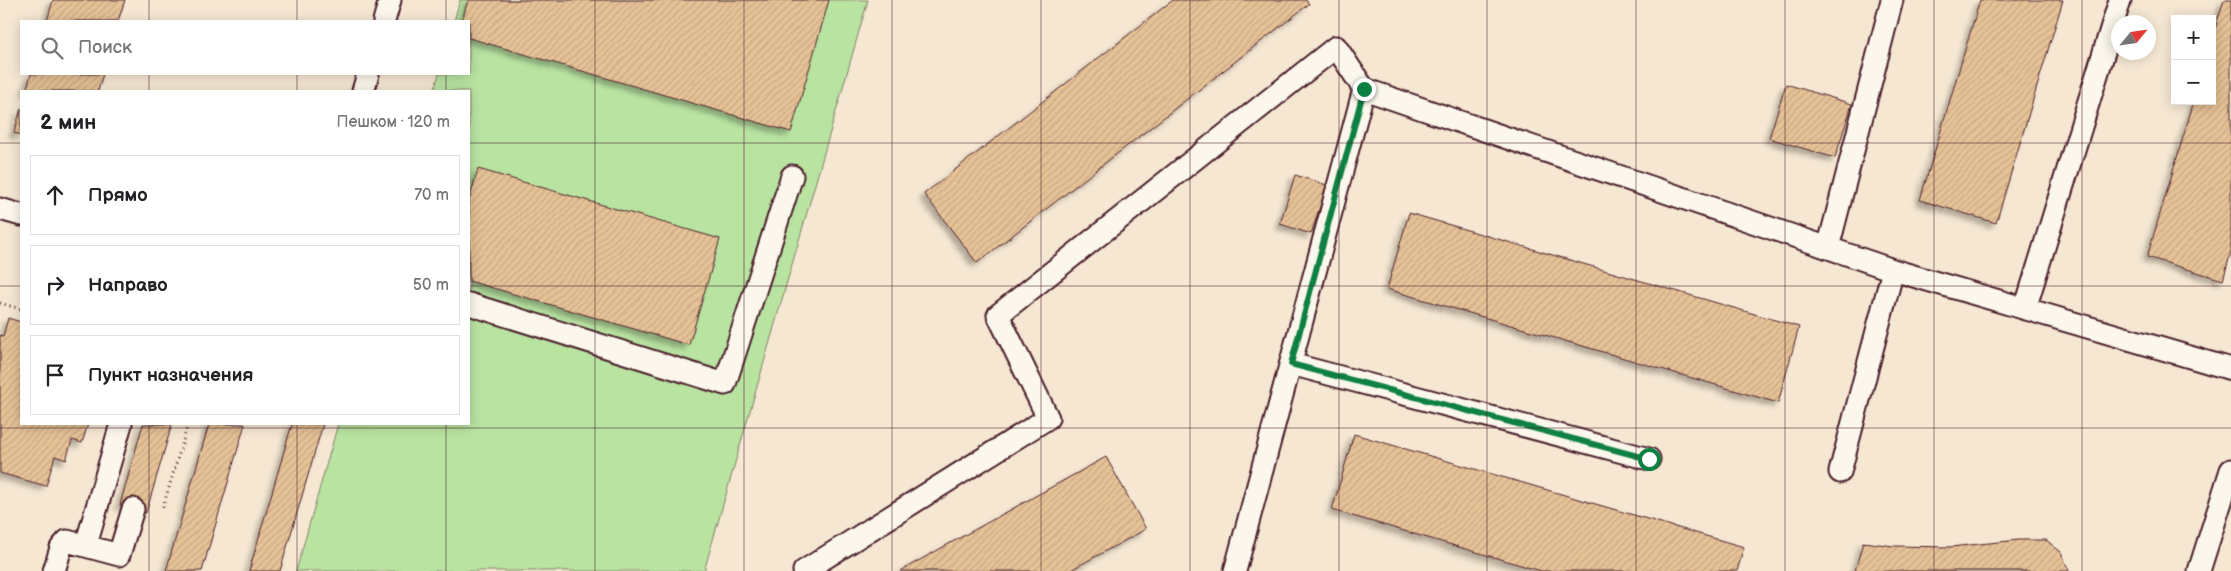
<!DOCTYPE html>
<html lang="ru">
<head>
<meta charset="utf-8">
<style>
	body { margin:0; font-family:"Balsamiq Sans",sans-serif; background:#f6f6f6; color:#202124 }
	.controls { position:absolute; right:15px; top:15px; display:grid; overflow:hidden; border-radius:0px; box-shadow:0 2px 12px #0003 }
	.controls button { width:45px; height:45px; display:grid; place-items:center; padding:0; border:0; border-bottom:1px solid #e0e0e0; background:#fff; color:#202124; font:25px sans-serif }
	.compass { position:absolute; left:2111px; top:15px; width:45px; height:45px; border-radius:50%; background:#fff; box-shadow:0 2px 12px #0003; rotate:61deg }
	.stop { position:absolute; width:15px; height:15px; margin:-11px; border:4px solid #0b8043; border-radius:50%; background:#fff }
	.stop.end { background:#0b8043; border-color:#fff; box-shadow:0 1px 5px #0008 }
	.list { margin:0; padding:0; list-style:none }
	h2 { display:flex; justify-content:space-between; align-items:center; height:65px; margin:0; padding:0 20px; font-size:21px }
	h2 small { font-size:16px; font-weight:400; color:#757577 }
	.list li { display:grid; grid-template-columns:32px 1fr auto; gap:15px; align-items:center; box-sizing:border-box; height:80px; margin:0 10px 10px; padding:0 10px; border:1px solid #e0e0e0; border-radius:0px }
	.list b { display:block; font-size:19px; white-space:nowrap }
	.list em { font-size:16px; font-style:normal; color:#757577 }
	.icon { flex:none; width:28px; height:28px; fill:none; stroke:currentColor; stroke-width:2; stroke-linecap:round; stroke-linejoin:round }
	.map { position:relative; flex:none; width:2231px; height:571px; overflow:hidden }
	.search { position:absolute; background:#fff; box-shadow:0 2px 12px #0003; left:20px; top:20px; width:450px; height:55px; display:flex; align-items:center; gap:12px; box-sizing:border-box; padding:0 18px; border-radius:0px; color:#757577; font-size:19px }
	.panel { position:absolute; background:#fff; box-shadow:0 2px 12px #0003; left:20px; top:90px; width:450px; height:335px; border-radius:0px }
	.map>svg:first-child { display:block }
	.garden { fill:#b8e3a1; stroke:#818166 }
	.building { fill:url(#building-hatch); stroke:#4a1f2b; filter:url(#shadow) }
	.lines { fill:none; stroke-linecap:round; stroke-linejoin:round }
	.lane-casing { stroke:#4a1f2b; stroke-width:25 }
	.path { stroke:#4a1f2b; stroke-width:3; stroke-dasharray:1 4; stroke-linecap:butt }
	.lane { stroke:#fbf7ec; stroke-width:21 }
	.route { stroke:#0b8043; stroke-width:6 }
	.grid { fill:none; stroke:#4a1f2b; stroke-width:1; stroke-opacity:0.55 }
</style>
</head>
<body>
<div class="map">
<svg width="2231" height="571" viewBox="0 0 2231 571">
	<defs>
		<pattern id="building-hatch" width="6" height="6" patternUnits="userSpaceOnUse" patternTransform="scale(1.25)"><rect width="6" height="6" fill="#e6c297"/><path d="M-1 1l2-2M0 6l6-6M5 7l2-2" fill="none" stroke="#c7a682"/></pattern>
		<filter id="shadow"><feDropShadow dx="-4.5" dy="4.5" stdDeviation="2.5" flood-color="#0004"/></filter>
	</defs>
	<rect width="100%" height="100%" fill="#f5e7d2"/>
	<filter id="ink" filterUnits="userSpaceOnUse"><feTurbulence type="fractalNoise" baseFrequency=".02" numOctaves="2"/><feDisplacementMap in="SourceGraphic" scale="10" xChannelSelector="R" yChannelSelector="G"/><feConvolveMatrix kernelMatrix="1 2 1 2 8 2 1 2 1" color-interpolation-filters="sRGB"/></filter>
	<g filter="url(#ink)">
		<path class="garden" d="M460 0H868L704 571H296L338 424H469V91H434L439 74H469V21H454Z"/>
		<path class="building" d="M53 0H125L118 21H47Z
			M468 0H829L791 132 469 38V21H462Z
			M1173 0H1306L1309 4 977 263 924 194Z
			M1980 0H2063L1996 223 1920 200Z
			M2224 0H2231V252L2223 280 2147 257 2194 101H2212V38Z
			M31 74H103L98 91H26Z
			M1786 84 1852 104 1835 158 1769 138Z
			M21 108V135L14 133Z
			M478 169 720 239 689 345 469 281V201Z
			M1295 175 1327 185 1311 234 1280 224Z
			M1409 213 1799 327 1778 403 1387 289Z
			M8 318 21 322V424H88L82 443 72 440 66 460 55 456 46 486 0 473V335L3 336Z
			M143 424H172L146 513 120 505Z
			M209 424H245L202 571H166Z
			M292 424H323L280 571H249Z
			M1354 434 1744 547 1737 571H1541L1332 510Z
			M1106 457 1146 529 1069 571H900Z
			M2019 540H2046L2061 552 2069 571H1855L1863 542 1894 546 1950 547Z"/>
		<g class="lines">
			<defs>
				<path id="lane" d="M384 21 390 0
					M363 91 368 74
					M0 209 21 215
					M1828 248 1892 0
					M469 304 725 384 792 176
					M2025 309 2120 0
					M1291 364 1649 459
					M1840 472 1893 270
					M86 545 121 424
					M54 571 61 548 67 541 119 555 133 509
					M804 571 1048 418 998 315 1336 47 1364 89
					M1235 571 1364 89 1893 270 2231 369
					M2199 571 2231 470"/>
			</defs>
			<use href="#lane" class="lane-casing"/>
			<path class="path" d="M0 303 21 309
				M163 507 188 424"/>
			<use href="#lane" class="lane"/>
		</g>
	</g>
	<g class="lines" filter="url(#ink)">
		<path class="route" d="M1364 89 1291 364 1649 459"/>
	</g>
	<path class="grid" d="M149 0V21M297 0V21M446 0V21M595 0V571M744 0V571M892 0V571M1041 0V571M1190 0V571M1339 0V571M1487 0V571M1636 0V571M1785 0V571M1934 0V571M2082 0V571M149 74V91M297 74V91M446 74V91M0 143H21M469 143H2231M0 286H21M469 286H2231M149 424V571M297 424V571M446 424V571M0 428H2231"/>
</svg>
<div class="controls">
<button>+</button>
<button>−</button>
</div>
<svg class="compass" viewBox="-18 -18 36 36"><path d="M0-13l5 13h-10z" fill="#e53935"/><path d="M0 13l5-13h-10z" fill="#757577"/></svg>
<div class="stop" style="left:1649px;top:459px"></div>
<div class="stop end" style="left:1364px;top:89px"></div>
<div class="search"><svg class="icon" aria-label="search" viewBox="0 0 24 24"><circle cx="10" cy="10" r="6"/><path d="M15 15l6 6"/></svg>Поиск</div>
<section class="panel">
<h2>2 мин<small>Пешком · 120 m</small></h2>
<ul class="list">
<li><svg class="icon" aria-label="ahead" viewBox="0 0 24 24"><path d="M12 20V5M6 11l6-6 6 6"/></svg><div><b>Прямо</b></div><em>70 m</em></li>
<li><svg class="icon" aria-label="right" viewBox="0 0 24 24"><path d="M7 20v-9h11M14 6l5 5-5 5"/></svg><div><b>Направо</b></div><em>50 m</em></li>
<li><svg class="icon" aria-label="arrive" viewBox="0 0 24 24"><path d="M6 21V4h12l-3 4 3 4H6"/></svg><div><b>Пункт назначения</b></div></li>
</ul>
</section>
</div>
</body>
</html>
